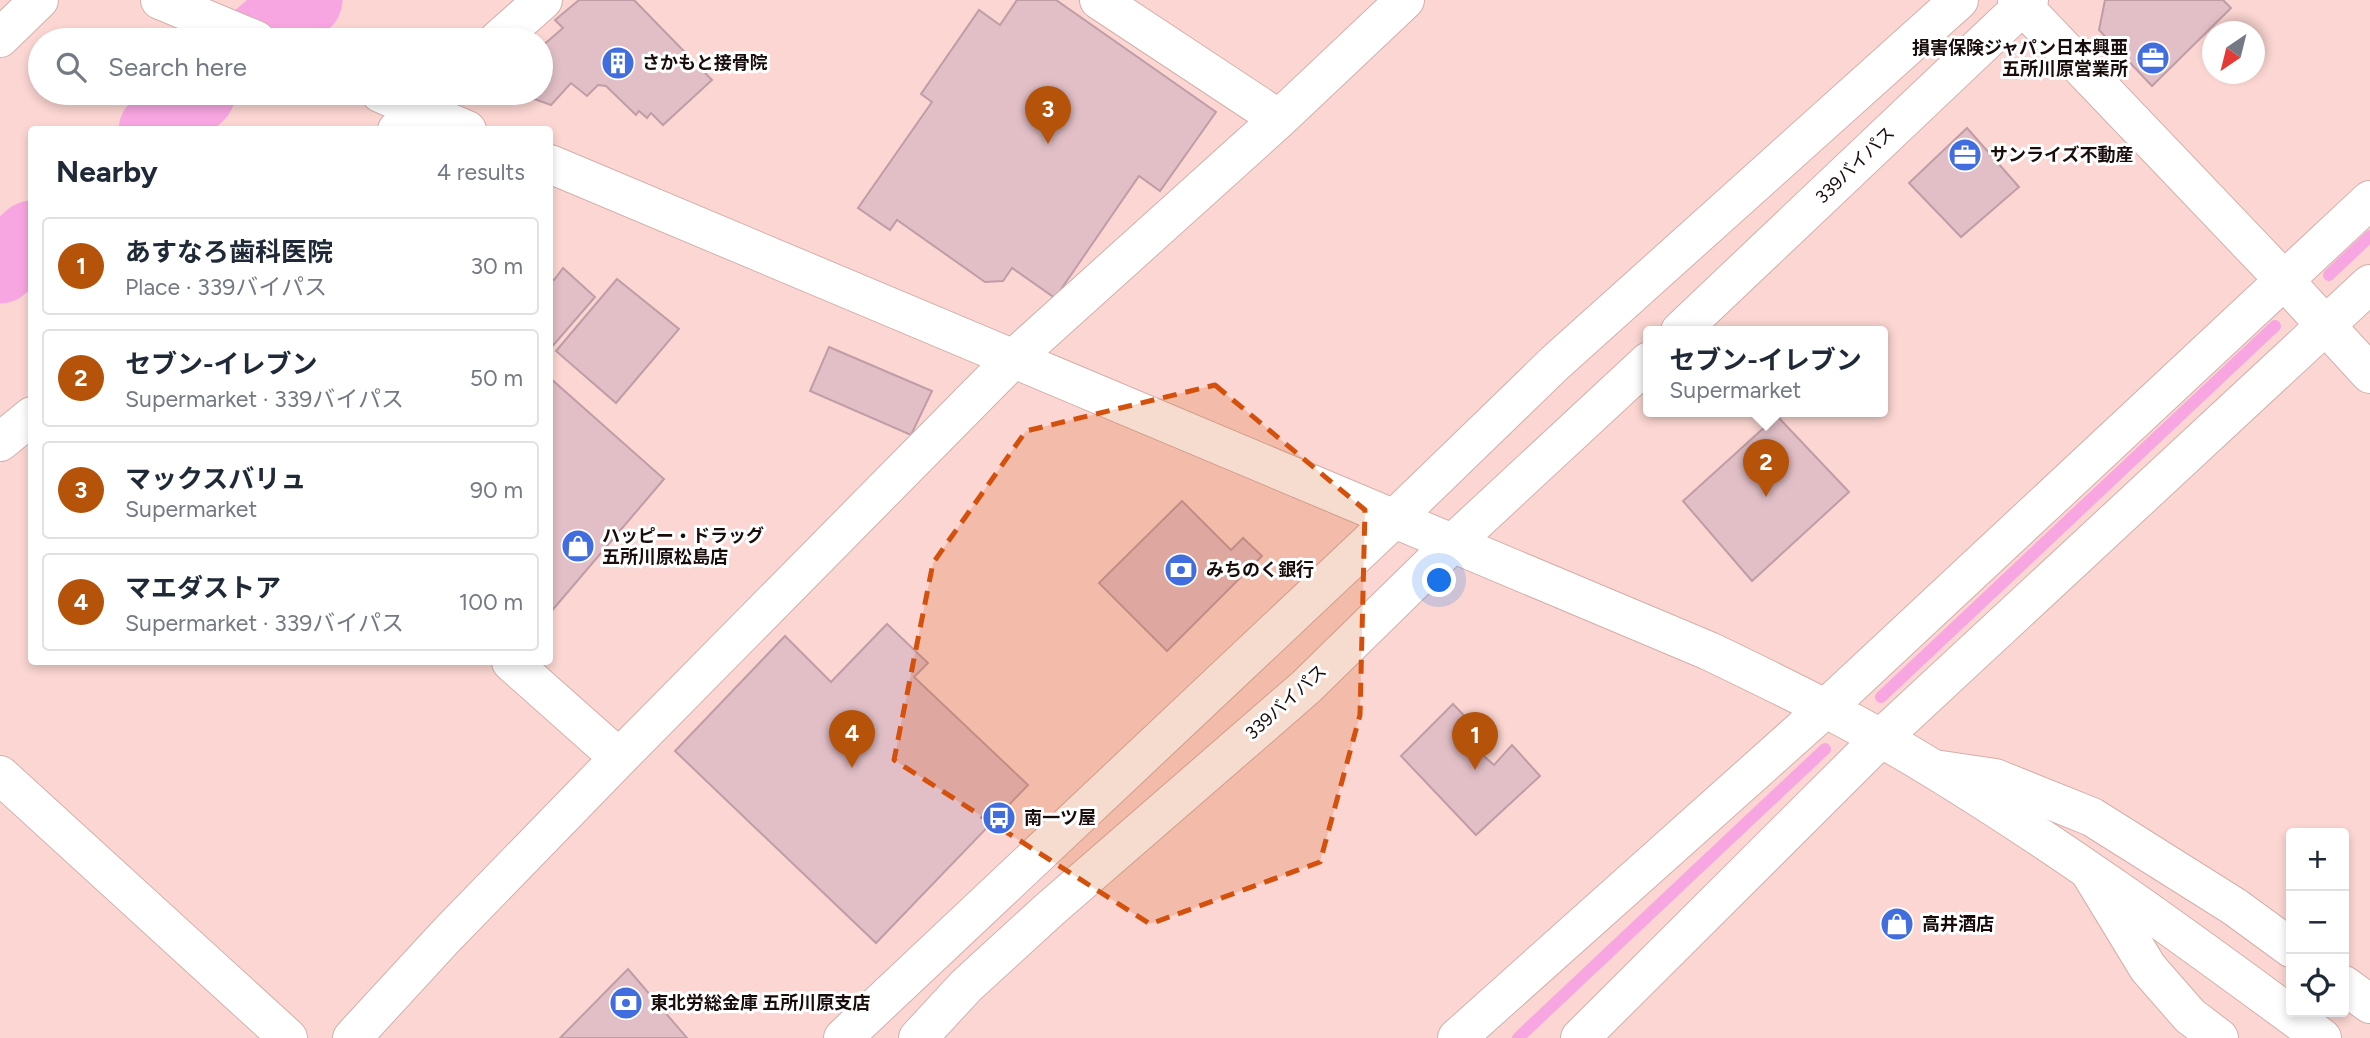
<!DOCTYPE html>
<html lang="en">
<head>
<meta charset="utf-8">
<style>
	body { margin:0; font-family:Figtree,"Noto Sans JP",sans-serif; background:#f6f6f7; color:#1f2937 }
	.controls { position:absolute; right:21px; bottom:21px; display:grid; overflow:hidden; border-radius:7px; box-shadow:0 4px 10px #0003 }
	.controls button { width:63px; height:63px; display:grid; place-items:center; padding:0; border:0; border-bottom:2px solid #e0e1e3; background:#fff; color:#1f2937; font:35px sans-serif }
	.compass { position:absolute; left:2202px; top:21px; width:63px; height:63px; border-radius:50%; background:#fff; box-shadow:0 4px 10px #0003; rotate:215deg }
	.you { position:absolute; left:1440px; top:581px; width:24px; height:24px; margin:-18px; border:5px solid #fff; border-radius:50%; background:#1a73e8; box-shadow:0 0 0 10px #1a73e833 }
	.badge { display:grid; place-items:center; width:46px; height:46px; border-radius:50%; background:#b45309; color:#fff; font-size:23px; font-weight:700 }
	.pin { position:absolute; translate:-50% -58px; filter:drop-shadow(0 2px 4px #0008) }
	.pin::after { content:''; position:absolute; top:37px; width:24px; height:21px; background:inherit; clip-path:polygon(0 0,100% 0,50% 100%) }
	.popup { position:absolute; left:1643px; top:326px; width:245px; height:91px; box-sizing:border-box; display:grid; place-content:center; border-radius:7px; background:#fff; filter:drop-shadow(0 2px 5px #0005); font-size:23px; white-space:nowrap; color:#747a83 }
	.popup b { font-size:26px; color:#1f2937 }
	.popup::after { content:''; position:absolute; left:50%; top:100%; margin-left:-14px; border:14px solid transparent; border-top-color:#fff }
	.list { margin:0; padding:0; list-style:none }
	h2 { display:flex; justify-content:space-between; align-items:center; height:91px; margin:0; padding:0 28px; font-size:30px }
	h2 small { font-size:23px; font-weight:400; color:#747a83 }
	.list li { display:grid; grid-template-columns:46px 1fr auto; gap:21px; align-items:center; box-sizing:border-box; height:98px; margin:0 14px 14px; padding:0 14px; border:2px solid #e0e1e3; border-radius:7px }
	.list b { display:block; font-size:26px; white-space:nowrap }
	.list p { margin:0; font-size:23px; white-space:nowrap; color:#747a83 }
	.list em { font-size:23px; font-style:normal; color:#747a83 }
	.icon { flex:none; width:38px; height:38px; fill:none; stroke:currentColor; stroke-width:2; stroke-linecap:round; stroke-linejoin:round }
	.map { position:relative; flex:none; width:2370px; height:1038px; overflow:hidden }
	.search { position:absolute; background:#fff; box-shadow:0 4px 10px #0003; left:28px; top:28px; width:525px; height:77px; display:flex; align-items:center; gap:18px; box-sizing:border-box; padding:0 24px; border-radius:38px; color:#747a83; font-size:26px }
	.panel { position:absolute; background:#fff; box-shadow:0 4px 10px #0003; left:28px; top:126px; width:525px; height:539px; border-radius:7px }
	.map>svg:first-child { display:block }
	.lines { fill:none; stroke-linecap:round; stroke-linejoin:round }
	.stream { stroke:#f8a6e1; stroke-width:12 }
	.river { stroke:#f8a6e1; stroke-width:75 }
	.building { fill:#e2bfc7; stroke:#c09da6; stroke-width:2 }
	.street-casing { stroke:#d3b0ab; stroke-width:40 }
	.secondary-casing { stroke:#d3b0ab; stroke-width:40 }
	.street { stroke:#fff; stroke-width:38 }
	.secondary { stroke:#fff; stroke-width:38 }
	.marked { fill:#d3510c; fill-opacity:0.2; stroke:#d3510c; stroke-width:5; stroke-dasharray:14 9; stroke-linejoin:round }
	.labels { text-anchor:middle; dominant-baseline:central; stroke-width:6; stroke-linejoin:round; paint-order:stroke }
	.poi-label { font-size:18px; font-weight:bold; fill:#190d0c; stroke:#fff; text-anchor:start }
	.street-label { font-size:18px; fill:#190d0c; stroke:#fff }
</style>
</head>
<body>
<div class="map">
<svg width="2370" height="1038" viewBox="0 0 2370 1038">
	<rect width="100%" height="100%" fill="#fbd6d2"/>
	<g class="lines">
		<path class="stream" d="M2329 275 2370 236
			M1881 697 2275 326
			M1518 1038 1825 749"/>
		<path class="river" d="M258 40 305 0
			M156 130 198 93
			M0 266 32 238"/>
	</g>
	<path class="building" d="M579 0H634L712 80 663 125 651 113 647 118 639 111 636 115 606 86 598 85 587 96 571 83 551 105 523 95 521 93H541V47L563 28 555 20Z
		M1017 0H1056L1216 112 1160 191 1139 176 1055 298 1012 268 1003 281 985 282 897 220 890 230 858 208 932 102 921 94 979 10 1000 25Z
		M2105 0H2223L2231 8 2152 86 2099 30Z
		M1967 128 2019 187 1961 237 1909 183Z
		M563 268 595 297 550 349V277L554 280Z
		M617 279 679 329 616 403 556 351Z
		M829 347 932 391 911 435 810 391Z
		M550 378 664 479 550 613Z
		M1777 416 1849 492 1752 581 1683 501Z
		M1182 501 1231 550 1243 538 1262 556 1167 651 1099 583Z
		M887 624 928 663 914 677 1028 785 876 943 675 751 785 636 831 682Z
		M1453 704 1476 728 1467 741 1494 765 1512 745 1540 776 1476 835 1401 756Z
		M628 969 687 1038H560Z"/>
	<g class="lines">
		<defs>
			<path id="street" d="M1099 0 1279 119
				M2017 0 2284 280 2370 374
				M0 38 39 0
				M498 40 543 0
				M397 130 441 93
				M0 442 32 416
				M511 662 619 758
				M1934 769 1995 778 2092 817 2235 907 2291 948
				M0 775 288 1038
				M2089 871 2148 968 2190 1016 2219 1038
				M2344 985 2370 1004
				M352 1038 445 937 619 758 1013 359 1279 119 1405 0
				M1457 1038 1826 708 2370 200
				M1580 1038 1880 739 2370 284"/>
			<path id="secondary" d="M160 0 256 40
				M380 93 467 130
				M550 164 1709 651C1786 688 1862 725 1935 770 2069 852 2196 945 2322 1038
				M1680 331 2029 0
				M843 1038 1394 519 1555 363 1959 0
				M918 1038 966 986 1049 910 1306 687 1453 543 1649 361"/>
		</defs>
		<use href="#street" class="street-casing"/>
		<use href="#secondary" class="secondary-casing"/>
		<use href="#street" class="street"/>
		<use href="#secondary" class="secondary"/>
	</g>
	<path class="marked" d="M1215 385 1365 510 1360 715 1320 862 1150 924 894 760 933 563 1026 431Z"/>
	<defs>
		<symbol id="office-disc" viewBox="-11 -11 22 22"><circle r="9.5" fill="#426ddf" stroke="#fff"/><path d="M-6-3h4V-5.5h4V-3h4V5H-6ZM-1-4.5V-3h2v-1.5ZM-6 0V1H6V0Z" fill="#fff"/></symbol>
		<symbol id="building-disc" viewBox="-11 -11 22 22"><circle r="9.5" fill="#426ddf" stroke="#fff"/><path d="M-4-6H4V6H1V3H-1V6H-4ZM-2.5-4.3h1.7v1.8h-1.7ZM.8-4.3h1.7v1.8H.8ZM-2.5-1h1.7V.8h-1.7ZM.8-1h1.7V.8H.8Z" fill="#fff"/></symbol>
		<symbol id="shop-disc" viewBox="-11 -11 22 22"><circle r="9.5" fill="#426ddf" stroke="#fff"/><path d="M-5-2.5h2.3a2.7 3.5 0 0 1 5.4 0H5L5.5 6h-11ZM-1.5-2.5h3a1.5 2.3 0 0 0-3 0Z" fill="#fff"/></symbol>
		<symbol id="bank-disc" viewBox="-11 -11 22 22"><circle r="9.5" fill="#426ddf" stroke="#fff"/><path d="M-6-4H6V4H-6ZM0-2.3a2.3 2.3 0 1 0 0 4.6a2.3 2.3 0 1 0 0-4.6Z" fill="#fff"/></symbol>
		<symbol id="bus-disc" viewBox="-11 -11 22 22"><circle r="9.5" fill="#426ddf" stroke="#fff"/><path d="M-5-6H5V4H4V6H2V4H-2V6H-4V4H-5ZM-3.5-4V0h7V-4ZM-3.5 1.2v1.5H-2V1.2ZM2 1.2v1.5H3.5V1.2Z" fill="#fff"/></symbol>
	</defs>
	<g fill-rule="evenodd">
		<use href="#office-disc" x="2134" y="39" width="38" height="38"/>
		<use href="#building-disc" x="599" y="44" width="38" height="38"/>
		<use href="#office-disc" x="1946" y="136" width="38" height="38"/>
		<use href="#shop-disc" x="559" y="527" width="38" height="38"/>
		<use href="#bank-disc" x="1162" y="551" width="38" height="38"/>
		<use href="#bus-disc" x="980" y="799" width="38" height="38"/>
		<use href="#shop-disc" x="1878" y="905" width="38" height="38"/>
		<use href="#bank-disc" x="607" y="984" width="38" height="38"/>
	</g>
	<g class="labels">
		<g class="poi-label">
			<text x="2128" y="48" text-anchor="end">損害保険ジャパン日本興亜<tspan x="2128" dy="21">五所川原営業所</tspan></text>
			<text x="642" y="63">さかもと接骨院</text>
			<text x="1990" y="155">サンライズ不動産</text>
			<text x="602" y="536">ハッピー・ドラッグ<tspan x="602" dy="21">五所川原松島店</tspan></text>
			<text x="1206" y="570">みちのく銀行</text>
			<text x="1024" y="818">南一ツ屋</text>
			<text x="1922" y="924">高井酒店</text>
			<text x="650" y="1003">東北労総金庫 五所川原支店</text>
		</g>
		<g class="street-label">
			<text transform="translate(1855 165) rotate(-44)">339バイパス</text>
			<text transform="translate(1286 702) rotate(-42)">339バイパス</text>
		</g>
	</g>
</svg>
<div class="controls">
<button>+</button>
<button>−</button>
<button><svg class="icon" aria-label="locate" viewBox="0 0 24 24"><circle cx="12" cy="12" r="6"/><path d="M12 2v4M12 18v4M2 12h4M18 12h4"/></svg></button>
</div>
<svg class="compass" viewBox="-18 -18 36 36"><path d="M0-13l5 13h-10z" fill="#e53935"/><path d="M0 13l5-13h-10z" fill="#747a83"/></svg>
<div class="you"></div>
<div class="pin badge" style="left:1475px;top:770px">1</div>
<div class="pin badge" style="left:1766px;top:497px">2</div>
<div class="popup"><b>セブン-イレブン</b>Supermarket</div>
<div class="pin badge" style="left:1048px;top:144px">3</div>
<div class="pin badge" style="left:852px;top:768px">4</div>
<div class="search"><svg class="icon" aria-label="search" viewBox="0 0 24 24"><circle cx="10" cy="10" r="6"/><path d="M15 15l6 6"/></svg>Search here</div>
<section class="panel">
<h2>Nearby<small>4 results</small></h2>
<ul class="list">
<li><span class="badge">1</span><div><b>あすなろ歯科医院</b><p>Place · 339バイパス</p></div><em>30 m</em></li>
<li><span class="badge">2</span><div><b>セブン-イレブン</b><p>Supermarket · 339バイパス</p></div><em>50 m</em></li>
<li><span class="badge">3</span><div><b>マックスバリュ</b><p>Supermarket</p></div><em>90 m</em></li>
<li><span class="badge">4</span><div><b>マエダストア</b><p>Supermarket · 339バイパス</p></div><em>100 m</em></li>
</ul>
</section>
</div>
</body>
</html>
